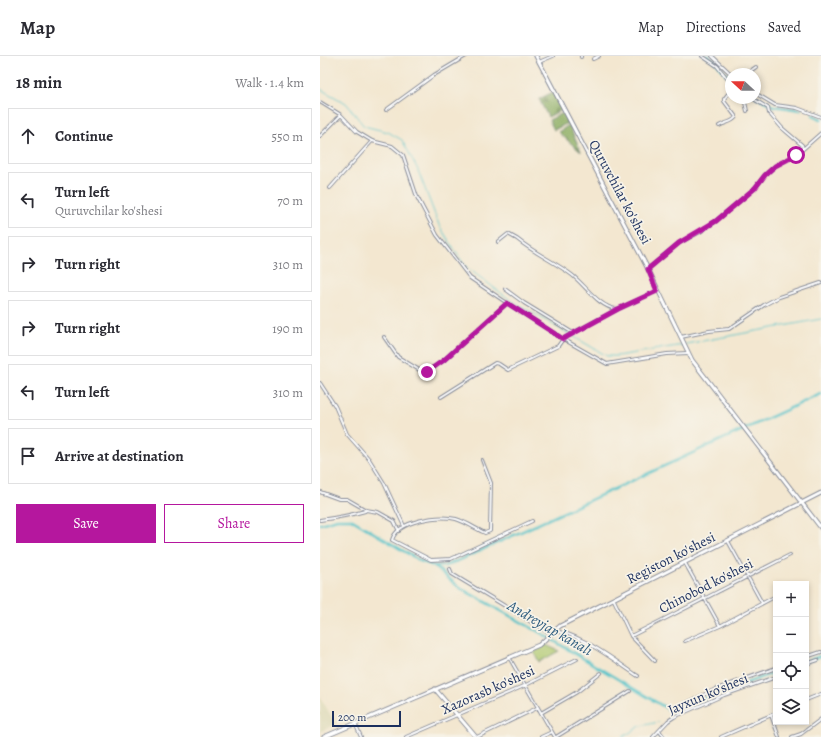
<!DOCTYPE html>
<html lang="en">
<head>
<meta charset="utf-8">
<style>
	body { margin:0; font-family:Alegreya,serif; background:#f2f2f3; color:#2b2b33 }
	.controls { position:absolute; right:12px; bottom:12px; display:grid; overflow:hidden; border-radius:0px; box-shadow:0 2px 6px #0003 }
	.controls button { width:36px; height:36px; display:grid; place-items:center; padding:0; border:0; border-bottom:1px solid #e1e1e2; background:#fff; color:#2b2b33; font:20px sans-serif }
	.compass { position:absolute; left:405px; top:12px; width:36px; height:36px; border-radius:50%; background:#fff; box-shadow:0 2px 6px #0003; rotate:291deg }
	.scale { position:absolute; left:12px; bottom:10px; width:69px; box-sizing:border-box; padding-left:4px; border:2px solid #1b2f5e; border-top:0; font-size:11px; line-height:14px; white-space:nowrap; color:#1b2f5e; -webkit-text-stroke:3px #f7f3e8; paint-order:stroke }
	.stop { position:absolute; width:12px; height:12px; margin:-9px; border:3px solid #b5179e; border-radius:50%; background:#fff }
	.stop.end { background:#b5179e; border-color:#fff; box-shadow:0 1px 4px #0008 }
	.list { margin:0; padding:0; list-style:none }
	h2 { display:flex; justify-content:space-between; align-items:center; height:52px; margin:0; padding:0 16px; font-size:17px }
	h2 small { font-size:13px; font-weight:400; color:#7c7c81 }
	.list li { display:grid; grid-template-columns:26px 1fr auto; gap:12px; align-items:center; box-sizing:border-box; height:56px; margin:0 8px 8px; padding:0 8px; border:1px solid #e1e1e2; border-radius:0px }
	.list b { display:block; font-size:15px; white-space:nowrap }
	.list p { margin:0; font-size:13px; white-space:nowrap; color:#7c7c81 }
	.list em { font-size:13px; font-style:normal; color:#7c7c81 }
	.actions { display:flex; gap:8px; padding:12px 16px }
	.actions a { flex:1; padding:9px 0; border:1px solid #b5179e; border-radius:0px; text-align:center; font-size:14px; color:#b5179e }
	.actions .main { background:#b5179e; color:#fff }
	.icon { flex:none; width:22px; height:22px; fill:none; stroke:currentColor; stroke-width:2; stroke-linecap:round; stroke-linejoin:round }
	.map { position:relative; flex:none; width:501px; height:681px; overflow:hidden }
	header { display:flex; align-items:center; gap:24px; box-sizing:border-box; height:56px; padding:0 20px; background:#fff; border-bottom:1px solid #e1e1e2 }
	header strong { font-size:19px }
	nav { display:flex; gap:22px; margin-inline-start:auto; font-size:14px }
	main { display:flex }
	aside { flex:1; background:#fff }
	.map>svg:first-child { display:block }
	.built { fill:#e0dcbb }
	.green { fill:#adc76c; stroke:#647b65 }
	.forest { fill:url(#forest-firs); stroke:#526e5f }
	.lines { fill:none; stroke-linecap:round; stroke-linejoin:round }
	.stream { stroke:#55c3c9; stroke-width:1 }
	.canal { stroke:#55c3c9; stroke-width:2.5 }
	.street-casing { stroke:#878b97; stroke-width:4 }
	.secondary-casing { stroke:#878b97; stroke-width:5 }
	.street { stroke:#fff; stroke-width:2 }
	.secondary { stroke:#fff; stroke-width:3 }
	.route { stroke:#b5179e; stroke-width:5 }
	.labels { text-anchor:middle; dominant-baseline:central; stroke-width:3.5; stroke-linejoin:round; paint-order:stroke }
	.street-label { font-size:14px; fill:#1b2f5e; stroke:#f7f3e8 }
	.water-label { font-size:15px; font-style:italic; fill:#2c5b7e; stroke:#f7f3e8 }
</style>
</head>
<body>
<header>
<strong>Map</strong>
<nav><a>Map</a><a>Directions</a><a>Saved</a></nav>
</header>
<main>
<aside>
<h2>18 min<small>Walk · 1.4 km</small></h2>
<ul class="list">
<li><svg class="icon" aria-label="ahead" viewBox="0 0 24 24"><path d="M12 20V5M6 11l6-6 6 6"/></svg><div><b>Continue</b></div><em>550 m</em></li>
<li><svg class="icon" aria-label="left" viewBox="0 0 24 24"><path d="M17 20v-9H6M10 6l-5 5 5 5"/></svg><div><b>Turn left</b><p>Quruvchilar ko'shesi</p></div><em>70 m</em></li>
<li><svg class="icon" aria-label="right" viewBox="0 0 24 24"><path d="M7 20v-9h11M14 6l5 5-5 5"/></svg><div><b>Turn right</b></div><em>310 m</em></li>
<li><svg class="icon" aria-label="right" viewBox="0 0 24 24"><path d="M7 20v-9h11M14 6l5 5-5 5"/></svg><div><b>Turn right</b></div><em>190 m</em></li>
<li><svg class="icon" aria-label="left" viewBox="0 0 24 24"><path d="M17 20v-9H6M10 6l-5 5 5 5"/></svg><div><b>Turn left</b></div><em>310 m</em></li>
<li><svg class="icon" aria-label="arrive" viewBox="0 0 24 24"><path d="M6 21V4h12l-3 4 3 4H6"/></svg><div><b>Arrive at destination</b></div></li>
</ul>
<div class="actions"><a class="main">Save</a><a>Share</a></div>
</aside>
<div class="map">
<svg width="501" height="681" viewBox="0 0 501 681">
	<defs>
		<pattern id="forest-firs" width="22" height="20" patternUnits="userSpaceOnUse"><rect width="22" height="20" fill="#8aac60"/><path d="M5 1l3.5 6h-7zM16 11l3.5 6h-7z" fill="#708c52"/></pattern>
	</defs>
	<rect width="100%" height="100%" fill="#f7f3e8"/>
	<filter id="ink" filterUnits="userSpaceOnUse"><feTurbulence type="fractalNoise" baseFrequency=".025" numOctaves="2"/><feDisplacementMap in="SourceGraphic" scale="8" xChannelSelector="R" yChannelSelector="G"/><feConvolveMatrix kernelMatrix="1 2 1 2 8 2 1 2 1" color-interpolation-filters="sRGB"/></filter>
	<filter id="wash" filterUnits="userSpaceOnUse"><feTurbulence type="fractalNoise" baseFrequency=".012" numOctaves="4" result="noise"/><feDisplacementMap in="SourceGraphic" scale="16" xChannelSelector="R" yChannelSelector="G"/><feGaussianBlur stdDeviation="0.9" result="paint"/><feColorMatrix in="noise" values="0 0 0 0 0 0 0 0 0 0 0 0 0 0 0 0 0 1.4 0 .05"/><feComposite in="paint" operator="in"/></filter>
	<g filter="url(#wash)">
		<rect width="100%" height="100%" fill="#f3e7d0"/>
		<path class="built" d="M0 641 16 668 0 676Z"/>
		<path class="green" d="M226 589 239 595 219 606 214 596Z"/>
		<path class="forest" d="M233 36 242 54 228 61 219 43Z
			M243 57 248 67 234 74 229 64Z
			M249 69 261 96 238 76Z"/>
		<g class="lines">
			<path class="stream" d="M0 33 26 47 44 70 68 76 82 84 97 112 119 169 145 210 189 243 287 300H297L363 289
				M366 288 501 263
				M303 681 320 670 339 666"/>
			<path class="canal" d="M387 0 394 4 411 24
				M435 40 453 50 481 54
				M493 59 501 63
				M0 468 17 463H31L100 505 114 510 140 532 219 576 351 655 456 616
				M115 510H125L142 503 501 338
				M486 605 501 600"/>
		</g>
	</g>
	<g filter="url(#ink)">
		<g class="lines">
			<defs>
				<path id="street" d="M261 0V1
					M382 0 397 10 411 27
					M392 0 411 18
					M273 3 279 0
					M219 6 233 0
					M426 18 436 11
					M435 37 455 49 477 52 501 61
					M424 42 427 55
					M0 46 21 59 37 76 52 85 72 90 83 99 97 141 117 179 150 222 187 247 243 283 287 308 347 298 368 297
					M66 54 114 19 146 0
					M399 70C405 66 412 67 416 61L404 45V43L411 34
					M0 80 21 59
					M483 93 501 77
					M10 132 52 85
					M178 186 188 178 197 183C214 197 235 206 252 219 265 229 279 251 296 253
					M328 213 359 187 380 176 396 165 435 132 445 119 455 110 476 99 483 93 482 89 462 72 449 57 448 52 432 42
					M185 233 204 247 253 277 298 253 337 235
					M64 281 78 301 101 315 107 316 124 304 187 247
					M361 281 389 275 409 273 444 249 459 241 501 227
					M0 327 15 350 27 378 49 403 64 427 84 470
					M121 341 175 307 179 308 188 314 238 290 243 283 253 277
					M162 404 171 427 170 475 165 477C156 473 146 466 136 463 119 459 78 464 72 484L111 504 131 503 212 465
					M0 436 19 443H27L46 454 58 456 74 465 79 475
					M0 464C16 462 31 459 45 455
					M408 485 442 547
					M365 507 400 570
					M130 513 132 518 226 575C254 572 295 605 318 620
					M294 544 311 580 335 605
					M311 580 470 499
					M365 585 400 570 456 540
					M486 601 501 596
					M190 603 235 681
					M486 608 498 604
					M486 644 501 638
					M362 649 394 634 456 612
					M221 657 257 636 281 617
					M451 659 459 681
					M35 667 41 681
					M340 676 344 681
					M86 681 204 630 257 603
					M157 681 217 652
					M221 681 232 676
					M236 681 310 635
					M333 681 348 665 354 661 404 639 456 621
					M401 681 456 657
					M472 681 481 678 501 663"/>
				<path id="secondary" d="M216 0 328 213 372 304 501 472
					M115 633 156 681
					M4 681 219 589 240 570 501 437"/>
			</defs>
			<use href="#street" class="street-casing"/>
			<use href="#secondary" class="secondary-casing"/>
			<use href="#street" class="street"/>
			<use href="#secondary" class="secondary"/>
		</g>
	</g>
	<g class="lines" filter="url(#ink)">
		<path class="route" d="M107 316 124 304 187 247 243 283 298 253 337 235 328 213 359 187 396 165 435 132 445 119 455 110 476 99"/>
	</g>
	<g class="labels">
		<g class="street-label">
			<text transform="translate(300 136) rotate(62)">Quruvchilar ko'shesi</text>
			<text transform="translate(351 502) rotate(-27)">Registon ko'shesi</text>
			<text transform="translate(386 530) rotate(-27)">Chinobod ko'shesi</text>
			<text transform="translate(168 634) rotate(-24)">Xazorasb ko'shesi</text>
			<text transform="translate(388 638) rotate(-23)">Jayxun ko'shesi</text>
		</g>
		<g class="water-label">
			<text transform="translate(230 572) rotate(30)">Andreyjap kanalı</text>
		</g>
	</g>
</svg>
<div class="controls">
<button>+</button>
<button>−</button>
<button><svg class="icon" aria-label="locate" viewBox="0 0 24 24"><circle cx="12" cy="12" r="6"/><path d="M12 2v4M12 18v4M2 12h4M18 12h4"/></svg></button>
<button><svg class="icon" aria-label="layers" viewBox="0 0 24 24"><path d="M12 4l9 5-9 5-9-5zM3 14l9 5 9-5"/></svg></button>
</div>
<svg class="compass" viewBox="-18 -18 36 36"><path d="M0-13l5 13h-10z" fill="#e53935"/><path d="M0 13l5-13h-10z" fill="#7c7c81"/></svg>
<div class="scale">200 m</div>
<div class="stop" style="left:476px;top:99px"></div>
<div class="stop end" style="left:107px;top:316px"></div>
</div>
</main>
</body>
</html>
